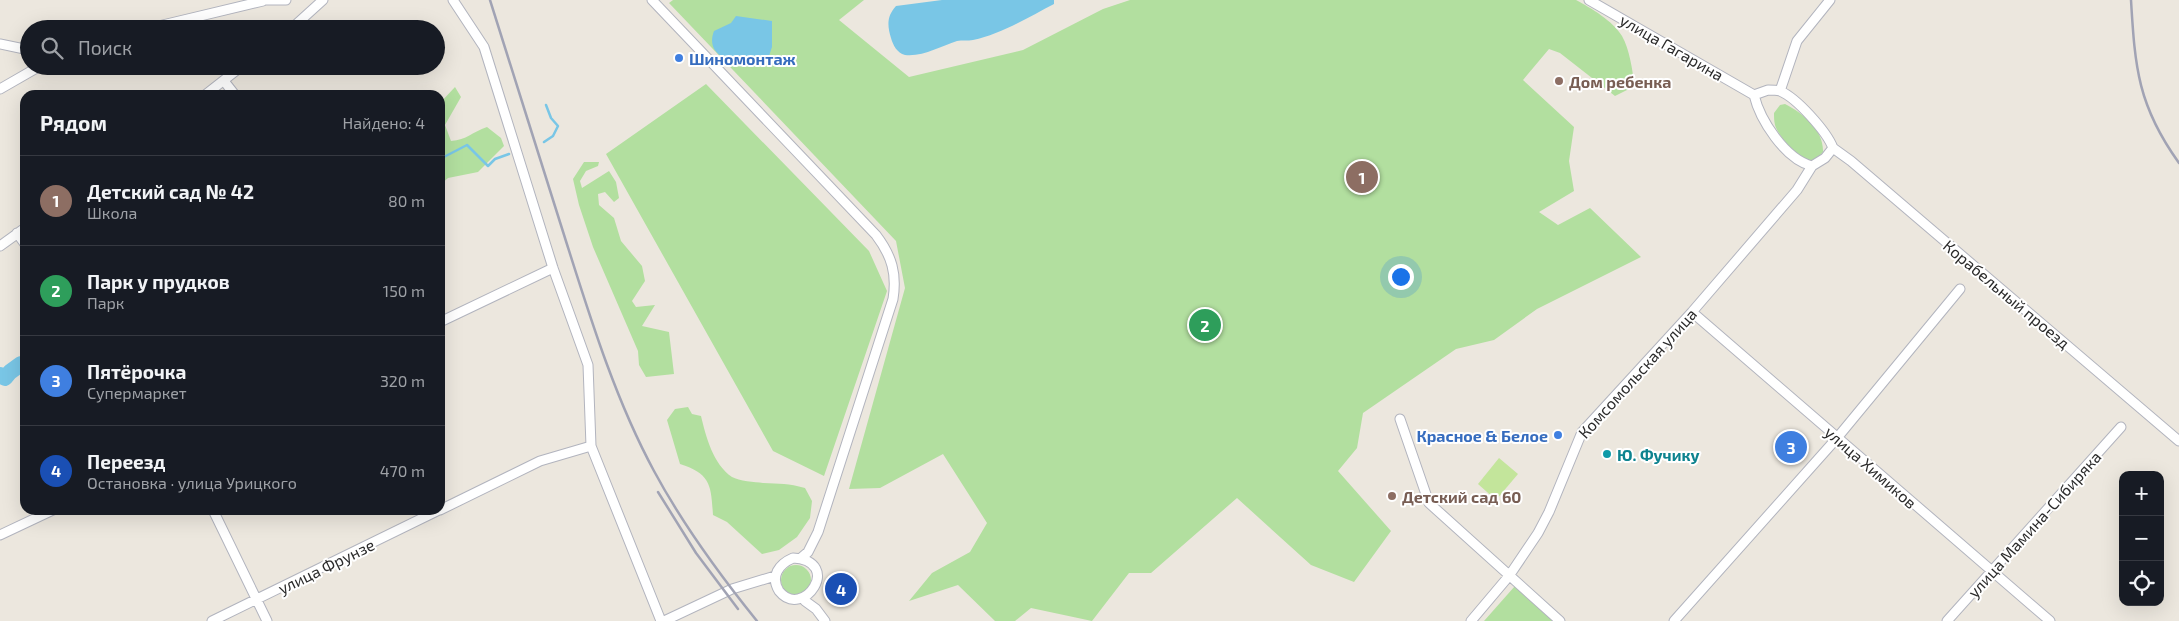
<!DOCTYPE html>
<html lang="ru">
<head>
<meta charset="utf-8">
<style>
	body { margin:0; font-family:"Exo 2",sans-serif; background:#20242c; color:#f1f3f6 }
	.controls { position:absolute; right:15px; bottom:15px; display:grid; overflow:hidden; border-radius:10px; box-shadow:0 5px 20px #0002 }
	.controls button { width:45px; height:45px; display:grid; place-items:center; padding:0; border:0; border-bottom:1px solid #363941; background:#171b24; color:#f1f3f6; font:25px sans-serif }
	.you { position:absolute; left:1400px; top:276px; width:18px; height:18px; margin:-12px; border:4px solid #fff; border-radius:50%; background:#1a73e8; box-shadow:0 0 0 8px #1a73e833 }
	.badge { display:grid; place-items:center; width:32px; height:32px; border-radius:50%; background:#7c3aed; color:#fff; font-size:16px; font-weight:700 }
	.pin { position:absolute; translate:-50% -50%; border:2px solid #fff; box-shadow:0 1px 5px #0006 }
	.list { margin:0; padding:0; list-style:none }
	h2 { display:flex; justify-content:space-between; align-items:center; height:65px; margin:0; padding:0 20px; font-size:21px }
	h2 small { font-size:16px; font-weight:400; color:#9ea1a6 }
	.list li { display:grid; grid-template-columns:32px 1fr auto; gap:15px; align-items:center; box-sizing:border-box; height:90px; padding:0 20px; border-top:1px solid #363941 }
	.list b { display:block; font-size:19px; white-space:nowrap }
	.list p { margin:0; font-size:16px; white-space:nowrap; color:#9ea1a6 }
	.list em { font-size:16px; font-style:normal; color:#9ea1a6 }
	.icon { flex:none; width:28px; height:28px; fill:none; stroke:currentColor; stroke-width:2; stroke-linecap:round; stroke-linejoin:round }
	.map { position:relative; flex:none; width:2179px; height:621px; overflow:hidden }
	.search { position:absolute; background:#171b24; box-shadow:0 5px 20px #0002; left:20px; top:20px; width:425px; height:55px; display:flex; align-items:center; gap:12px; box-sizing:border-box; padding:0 18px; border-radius:28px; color:#9ea1a6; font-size:19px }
	.panel { position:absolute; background:#171b24; box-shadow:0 5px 20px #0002; left:20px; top:90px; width:425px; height:425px; border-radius:15px }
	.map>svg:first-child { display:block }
	.green { fill:#b2df9f }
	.pitch { fill:#c3e59b }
	.water { fill:#79c6e6 }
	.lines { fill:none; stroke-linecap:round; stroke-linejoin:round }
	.stream { stroke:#79c6e6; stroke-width:2.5 }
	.river { stroke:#79c6e6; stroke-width:16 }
	.minor-casing { stroke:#b2b4be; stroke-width:11 }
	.minor { stroke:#fff; stroke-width:9 }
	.rail { stroke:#a1a3b4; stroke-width:2.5 }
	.shop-dot { fill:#3f7fe0; stroke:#fff; stroke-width:2 }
	.education-dot { fill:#8d6e63; stroke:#fff; stroke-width:2 }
	.culture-dot { fill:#0f9aa8; stroke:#fff; stroke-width:2 }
	.labels { text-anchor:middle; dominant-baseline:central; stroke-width:4; stroke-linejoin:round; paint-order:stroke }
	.street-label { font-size:16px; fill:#2b2b2b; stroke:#fff }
	.shop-label { font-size:16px; font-weight:bold; fill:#366cbe; stroke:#fff; text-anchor:start }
	.education-label { font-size:16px; font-weight:bold; fill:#785e54; stroke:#fff; text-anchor:start }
	.culture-label { font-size:16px; font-weight:bold; fill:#0d838f; stroke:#fff; text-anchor:start }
</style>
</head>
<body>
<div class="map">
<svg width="2179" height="621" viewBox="0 0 2179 621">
	<rect width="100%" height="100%" fill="#ece7de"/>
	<path class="green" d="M673 0H864L839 20 909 77 1023 50 1103 9 1130 0H1576C1591 8 1613 21 1622 36 1630 50 1632 70 1635 86L1615 96 1560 53 1549 49 1523 80 1574 127 1569 161 1574 191 1539 212 1558 225 1590 208 1641 257 1537 309 1494 340 1456 349 1363 413 1357 448 1338 471 1391 531 1354 582 1311 565 1237 498 1151 573H1129L1092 621 1031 608 1015 621H995L958 585 909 601 932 573 970 552 987 523 943 454 880 488 849 489 905 288 896 241 669 3Z
		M706 84 869 251 887 291 824 476 773 451 606 154Z
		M455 87 461 97 445 125 451 141C467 140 472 132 487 127L501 138 504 146 478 172 448 178 440 185V103Z
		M1785 104C1803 113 1824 130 1823 152 1819 157 1814 162 1807 161 1798 159 1777 134 1775 125 1774 121 1774 117 1774 113L1780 105Z
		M584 162H599L598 166 586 171 580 181 582 188 609 171 616 182 619 198 614 202 605 192 598 194 599 205 614 218 621 241 642 266 645 281 632 301 636 307 655 305 642 326 669 332 674 374 646 377 639 365 638 351 593 247 579 205 573 179Z
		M688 407 692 414 701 416C706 437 713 464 732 477 739 481 755 482 763 483 780 484 788 483 805 488L812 501 810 518 797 537 779 550 762 554 727 522 713 515C711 485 711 474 680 464L667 420 675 409Z
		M781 580a15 15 0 1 1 30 0a15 15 0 1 1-30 0Z
		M1515 586 1553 621H1484Z"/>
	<path class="pitch" d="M1499 458 1518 474 1496 500 1478 484Z"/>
	<path class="water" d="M942 0H1054V4C1029 17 1001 34 973 40 968 41 962 40 957 41 941 46 923 57 905 55 897 53 893 45 891 38 887 25 887 16 896 6Z
		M736 16 772 21V47L767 62C760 63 750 66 743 65 724 60 706 52 714 31L731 23Z"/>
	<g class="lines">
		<path class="stream" d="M544 142 553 136 558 126 551 118 546 105
			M440 159 467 145 488 166 495 159 509 154"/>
		<path class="river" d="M0 375 5 378 10 372 21 364 25 365"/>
		<defs>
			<path id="minor" d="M259 0H286
				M453 0 484 47 553 268 588 365 591 446 661 621
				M652 0 876 235C892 256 897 274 893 299L818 532 808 552 801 558
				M1589 0 1754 95
				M146 29 263 1
				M291 29 323 0
				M0 44 29 50
				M224 81 235 95
				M0 89 40 66
				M1768 90C1772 90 1777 90 1780 91 1797 98 1827 132 1833 148L1825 158 1812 166C1785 159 1760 120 1754 95Z
				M1780 91 1797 41 1830 0
				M205 95 242 66
				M1833 148 1851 161 2179 441
				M17 233 25 244
				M0 246 25 228
				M1692 312 2050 621
				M440 322 553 268
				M1400 419 1429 503 1560 621
				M213 510 267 621
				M440 510 540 461 591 446
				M0 535 53 510
				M793 558C844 561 803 621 779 591 770 576 779 564 793 558Z
				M805 601 816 609 825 621
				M212 621 439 510
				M664 621 732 589 775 576
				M1471 621 1509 576 1538 533 1549 512 1582 432 1692 312 1797 190 1812 166
				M1674 621 1837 438 1960 289
				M1947 621 2121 427"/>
		</defs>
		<use href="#minor" class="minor-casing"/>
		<use href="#minor" class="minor"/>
		<path class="rail" d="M490 0C515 79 540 159 565 238 590 317 615 399 654 471 683 525 719 574 757 621
			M2131 0C2135 68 2138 106 2179 163
			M658 492 696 553 738 609"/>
	</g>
	<g class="shop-dot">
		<circle cx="679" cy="58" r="5"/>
		<circle cx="1558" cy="435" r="5"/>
	</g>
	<g class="education-dot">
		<circle cx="1559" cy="81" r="5"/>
		<circle cx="1392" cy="496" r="5"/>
	</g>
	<circle class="culture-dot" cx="1607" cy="454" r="5"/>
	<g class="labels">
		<g class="street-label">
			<text transform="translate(1672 47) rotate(30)">улица Гагарина</text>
			<text transform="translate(2007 294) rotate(40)">Корабельный проезд</text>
			<text transform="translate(1637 373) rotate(-48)">Комсомольская улица</text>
			<text transform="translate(1871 467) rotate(41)">улица Химиков</text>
			<text transform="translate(2034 524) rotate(-48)">улица Мамина-Сибиряка</text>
			<text transform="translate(326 566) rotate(-26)">улица Фрунзе</text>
		</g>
		<g class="shop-label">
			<text x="689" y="58">Шиномонтаж</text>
			<text x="1548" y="435" text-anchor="end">Красное &amp; Белое</text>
		</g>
		<g class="education-label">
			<text x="1569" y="81">Дом ребенка</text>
			<text x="1402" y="496">Детский сад 60</text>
		</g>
		<g class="culture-label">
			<text x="1617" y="454">Ю. Фучику</text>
		</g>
	</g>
</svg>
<div class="controls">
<button>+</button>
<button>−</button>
<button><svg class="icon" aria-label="locate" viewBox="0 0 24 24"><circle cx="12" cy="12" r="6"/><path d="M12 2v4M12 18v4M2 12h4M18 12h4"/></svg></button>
</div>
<div class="you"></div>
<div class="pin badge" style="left:1362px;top:177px;background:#8d6e63">1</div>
<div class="pin badge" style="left:1205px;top:325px;background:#2e9e5b">2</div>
<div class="pin badge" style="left:1791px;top:447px;background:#3f7fe0">3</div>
<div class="pin badge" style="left:841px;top:589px;background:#1a4fb4">4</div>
<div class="search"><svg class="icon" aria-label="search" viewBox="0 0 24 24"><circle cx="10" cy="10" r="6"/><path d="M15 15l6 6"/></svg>Поиск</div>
<section class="panel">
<h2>Рядом<small>Найдено: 4</small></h2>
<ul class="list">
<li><span class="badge" style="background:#8d6e63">1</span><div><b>Детский сад № 42</b><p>Школа</p></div><em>80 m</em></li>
<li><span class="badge" style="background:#2e9e5b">2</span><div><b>Парк у прудков</b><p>Парк</p></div><em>150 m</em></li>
<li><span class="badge" style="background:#3f7fe0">3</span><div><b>Пятёрочка</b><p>Супермаркет</p></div><em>320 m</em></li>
<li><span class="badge" style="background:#1a4fb4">4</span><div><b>Переезд</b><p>Остановка · улица Урицкого</p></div><em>470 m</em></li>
</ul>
</section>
</div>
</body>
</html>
